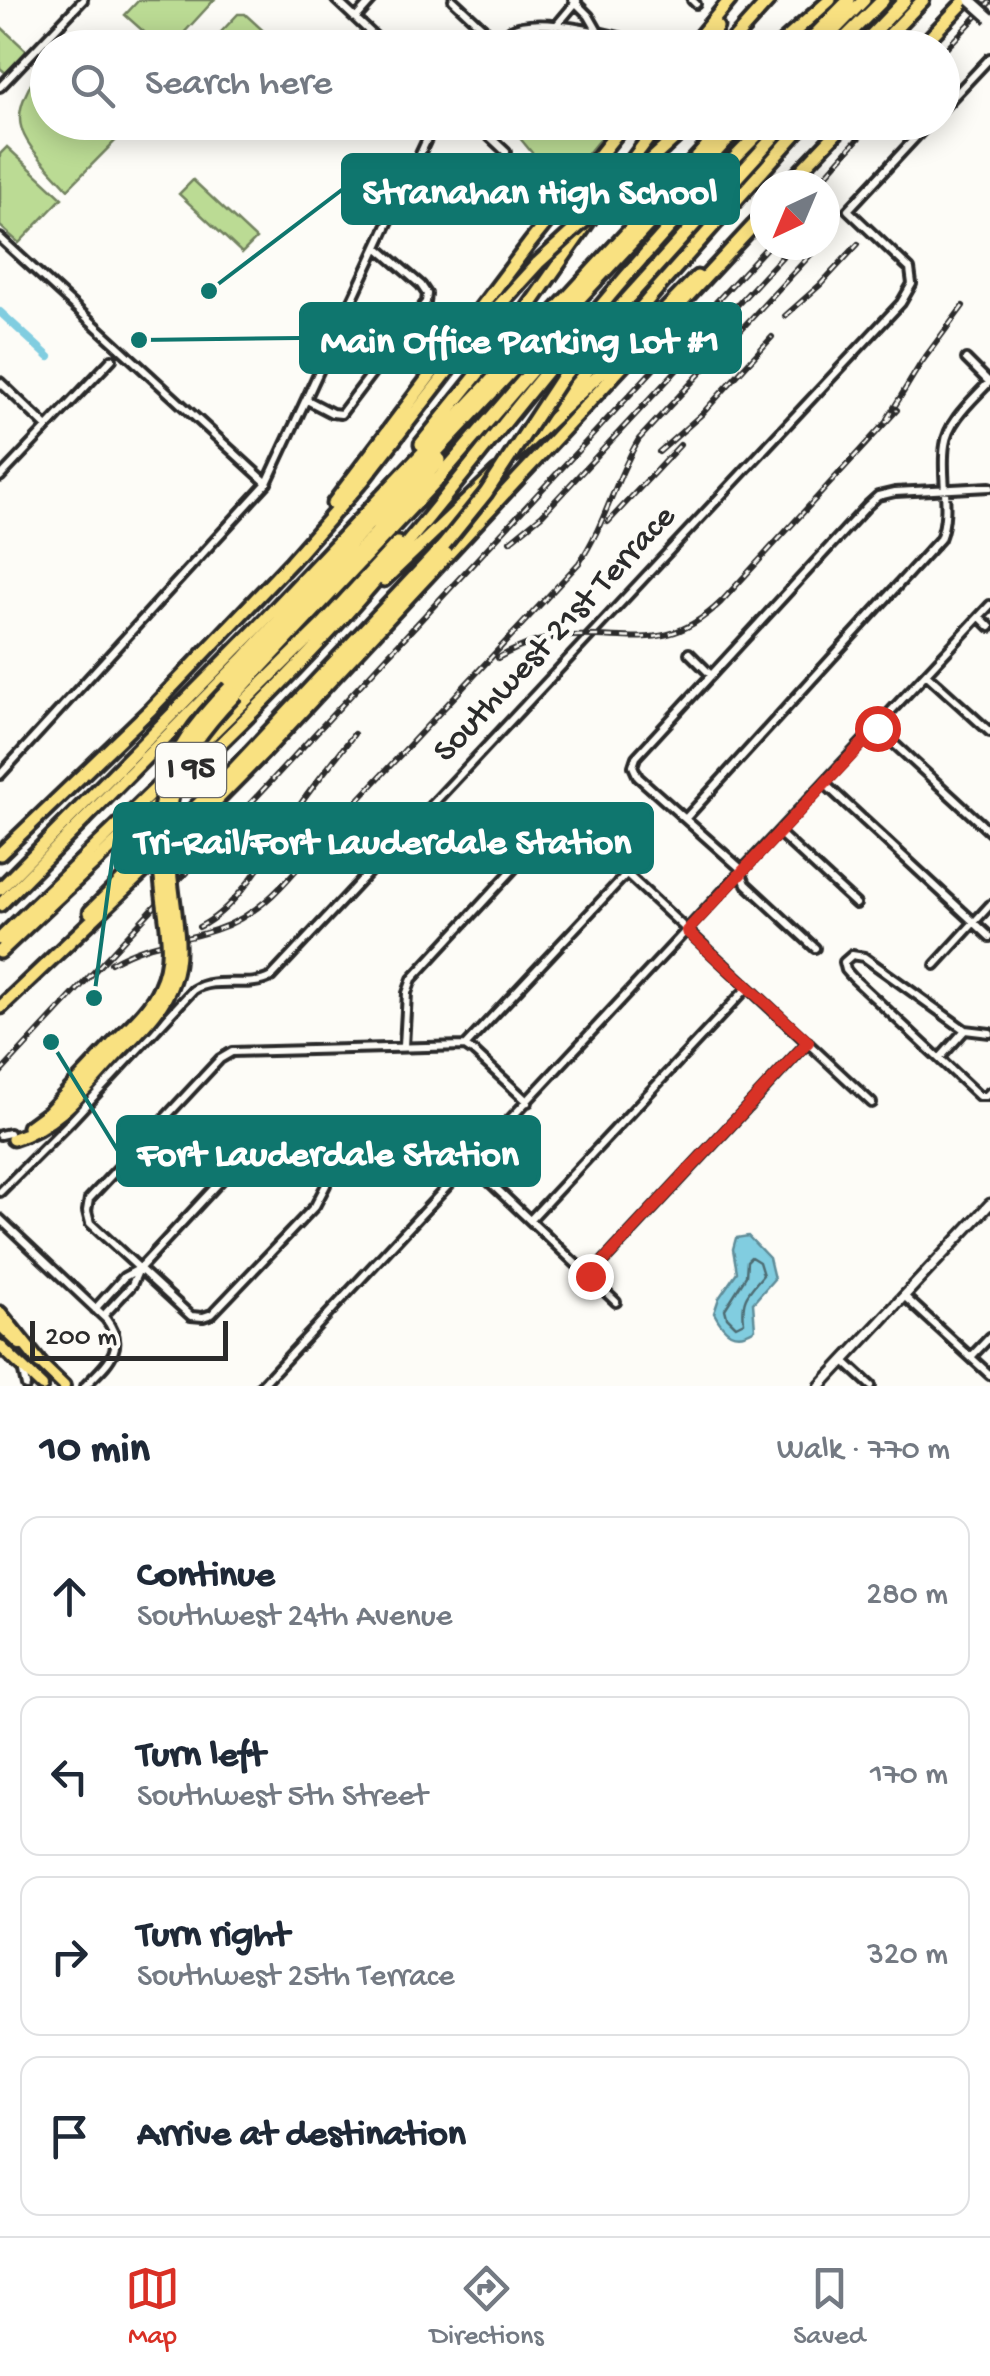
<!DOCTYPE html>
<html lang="en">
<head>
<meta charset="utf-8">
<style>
	body { margin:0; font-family:"Gochi Hand",sans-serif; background:#f6f6f7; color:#1f2937 }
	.compass { position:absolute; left:750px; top:170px; width:90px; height:90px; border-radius:50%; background:#fff; box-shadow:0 5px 25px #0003; rotate:224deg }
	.scale { position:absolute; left:30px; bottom:25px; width:198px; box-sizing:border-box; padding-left:10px; border:5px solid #2b2b2b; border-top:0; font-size:28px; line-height:35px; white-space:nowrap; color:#2b2b2b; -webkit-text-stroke:8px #fdfcf7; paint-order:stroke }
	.stop { position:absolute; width:30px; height:30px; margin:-22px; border:8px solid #d93025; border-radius:50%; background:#fff }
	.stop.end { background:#d93025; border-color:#fff; box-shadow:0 2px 10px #0008 }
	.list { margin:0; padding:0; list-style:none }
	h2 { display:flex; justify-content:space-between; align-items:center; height:130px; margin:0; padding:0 40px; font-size:42px }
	h2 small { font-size:32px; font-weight:400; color:#747a83 }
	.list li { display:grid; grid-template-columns:65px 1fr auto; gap:30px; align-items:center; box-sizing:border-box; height:160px; margin:0 20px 20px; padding:0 20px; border:2px solid #e0e1e3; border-radius:20px }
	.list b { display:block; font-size:38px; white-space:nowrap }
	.list p { margin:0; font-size:32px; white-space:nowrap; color:#747a83 }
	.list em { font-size:32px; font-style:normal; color:#747a83 }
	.icon { flex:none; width:55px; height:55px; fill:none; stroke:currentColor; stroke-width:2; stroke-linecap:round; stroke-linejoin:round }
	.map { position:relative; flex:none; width:990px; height:1386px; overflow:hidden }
	.search { position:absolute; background:#fff; box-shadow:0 5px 25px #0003; left:30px; right:30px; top:30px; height:110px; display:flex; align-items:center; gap:25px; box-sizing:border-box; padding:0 35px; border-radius:55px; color:#747a83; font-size:38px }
	.sheet { height:850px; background:#fff }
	nav { display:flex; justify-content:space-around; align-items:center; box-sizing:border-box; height:140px; border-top:2px solid #e0e1e3; background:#fff; font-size:28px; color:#747a83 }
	nav a { display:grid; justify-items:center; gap:5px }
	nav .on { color:#d93025 }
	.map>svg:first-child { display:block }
	.green { fill:#bbdb94; stroke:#738360; stroke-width:2.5 }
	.water { fill:#81cde0; stroke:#5f8c98; stroke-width:2.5 }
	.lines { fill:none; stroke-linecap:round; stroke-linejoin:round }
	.shore { stroke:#4d6c73; stroke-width:2.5 }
	.canal { stroke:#81cde0; stroke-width:8 }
	.minor-casing { stroke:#2b2b2b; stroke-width:14 }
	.tertiary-casing { stroke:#2b2b2b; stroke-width:15 }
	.primary-casing { stroke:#2b2b2b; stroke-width:18 }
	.motorway-casing { stroke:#2b2b2b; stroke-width:19 }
	.minor { stroke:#fdfcf7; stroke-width:6 }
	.tertiary { stroke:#fdfcf7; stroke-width:8 }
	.primary { stroke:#f9e181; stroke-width:10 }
	.motorway { stroke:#f9e181; stroke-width:11 }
	.rail-casing { stroke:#2b2b2b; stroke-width:6 }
	.rail { stroke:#fdfcf7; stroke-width:2.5; stroke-dasharray:8; stroke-linecap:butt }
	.secondary-bridge-casing { stroke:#2b2b2b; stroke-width:16; stroke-linecap:butt }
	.motorway-bridge-casing { stroke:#2b2b2b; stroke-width:19; stroke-linecap:butt }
	.secondary-bridge { stroke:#fdfcf7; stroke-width:9 }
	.motorway-bridge { stroke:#f9e181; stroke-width:11 }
	.route { stroke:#d93025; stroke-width:12 }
	.labels { text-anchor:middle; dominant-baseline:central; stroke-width:9; stroke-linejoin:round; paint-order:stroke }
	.shield { fill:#fdfcf7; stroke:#6a6a68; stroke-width:2.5 }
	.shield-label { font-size:32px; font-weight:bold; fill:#2b2b2b }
	.street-label { font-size:35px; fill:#2b2b2b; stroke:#fdfcf7 }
	.leader { fill:none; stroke:#0f766e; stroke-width:4 }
	.callout-dot { fill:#0f766e; stroke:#fdfcf7; stroke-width:4 }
	.callout { fill:#0f766e; stroke:#0f766e; stroke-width:4 }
	.callout-label { font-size:38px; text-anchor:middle; font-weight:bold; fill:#fff }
</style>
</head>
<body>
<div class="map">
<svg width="990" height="1386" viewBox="0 0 990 1386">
	<rect width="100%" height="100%" fill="#fdfcf7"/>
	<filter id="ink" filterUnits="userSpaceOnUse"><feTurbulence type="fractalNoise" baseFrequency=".01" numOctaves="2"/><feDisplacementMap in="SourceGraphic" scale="20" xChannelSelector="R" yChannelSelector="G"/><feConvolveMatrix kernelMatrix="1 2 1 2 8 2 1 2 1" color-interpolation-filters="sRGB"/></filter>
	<g filter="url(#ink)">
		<path class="green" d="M139 0H214L170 48 161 47 125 15Z
			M238 14H245L281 47H207Z
			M0 26 28 52 7 74 0 68Z
			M47 59 48 122 133 123 68 189C19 135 0 125 47 59Z
			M520 123V122L613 123 551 198 521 174 533 154 514 131Z
			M7 147 62 198 19 243 0 226V154Z
			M193 180 256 239 242 253 179 194Z"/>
		<path class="water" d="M748 1236 769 1258 774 1279 753 1303 755 1329C734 1342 724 1332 714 1313L719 1298 737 1272 733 1249 736 1238Z"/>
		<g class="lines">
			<path class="shore" d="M751 1257 759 1262 763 1275C748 1293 741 1297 744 1322L736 1326 727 1317 725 1309 746 1276 747 1261Z"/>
			<path class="canal" d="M0 312 49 357"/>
			<defs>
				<path id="minor" d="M336 0 387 48
					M453 0 499 43
					M573 0 589 16 597 30
					M692 0 696 4
					M356 18 372 0
					M556 26 577 1
					M494 48C499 42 505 35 511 30 538 13 628 39 659 48
					M0 87 83 0
					M942 109 990 58
					M474 122 506 152
					M0 238 267 483
					M966 359 989 382
					M0 382 47 427
					M307 400 332 413 341 414 426 302 427 294 421 285 377 247
					M0 477 112 359
					M980 617 990 627
					M689 653 711 675
					M926 674 990 732
					M877 728 990 832
					M0 775 267 483 435 122
					M825 784 990 937
					M686 818 940 539C952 508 940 477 945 445 948 420 974 399 990 381
					M779 833 856 904
					M815 948 746 884 739 867 638 777 633 766 636 757 867 506 878 496 895 492 990 487
					M935 965 990 905
					M990 1033 965 1030 864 957 852 955 844 962 846 970 853 978 979 1096H986L990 1092
					M404 1046 407 993 412 979 544 836C559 824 565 822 582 832L872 1103
					M465 1046 627 873
					M940 1058 965 1030
					M324 1134 326 1185 315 1206 212 1314 203 1317 191 1316 90 1223 87 1211 89 1199 220 1059 232 1052 465 1046 474 1052 528 1102
					M0 1135 9 1133
					M0 1192 71 1121 193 990C216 975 248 990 271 977L901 303 912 284 910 269 848 210 930 122
					M0 1219 106 1319C129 1349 105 1365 85 1386
					M530 1220 747 988
					M590 1276 808 1042
					M904 1296 990 1375
					M95 1309 124 1277 139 1269 253 1146 271 1135 417 1130 429 1132 443 1138 616 1302
					M103 1316 132 1285 138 1271
					M971 1357 990 1337
					M844 1361 871 1386
					M23 1372 26 1386
					M261 1386 990 605"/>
				<path id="tertiary" d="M820 1386 990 1204"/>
				<path id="primary" d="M0 1325 20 1344
					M0 1346 42 1386
					M36 1359 64 1386"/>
				<path id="motorway" d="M690 48 730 0
					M701 48 717 27
					M726 48 769 0
					M776 48 830 0
					M802 48 849 0
					M817 48 864 0
					M835 48 883 0
					M859 48 905 0
					M877 48 923 0
					M920 48 966 0
					M664 148 692 122
					M787 185 847 122
					M603 200 660 122
					M561 379 610 318 787 122
					M557 406 658 288 806 122
					M421 444 509 335 590 219
					M514 455 631 345 697 277
					M333 504 529 244 626 122
					M384 580 497 472
					M229 688 376 533 440 460
					M236 694 439 478 545 355 565 336
					M190 755 322 625 397 543
					M0 854 151 709 291 562 364 479 496 309 538 263
					M0 889 253 632 485 387 729 122
					M0 905 245 657 744 122
					M90 912 234 769 444 545
					M0 939 170 775
					M0 952C116 841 238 734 346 614 435 515 514 407 601 306 654 242 711 181 770 122
					M1 1007 189 828 264 752 765 213
					M29 1127 48 1113 111 1046
					M13 1139C60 1125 86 1087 118 1053
					M0 1313 40 1363"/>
			</defs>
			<use href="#minor" class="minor-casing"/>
			<use href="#tertiary" class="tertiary-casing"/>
			<use href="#primary" class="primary-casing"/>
			<use href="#motorway" class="motorway-casing"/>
			<use href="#minor" class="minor"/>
			<use href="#tertiary" class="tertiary"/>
			<use href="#primary" class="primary"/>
			<use href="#motorway" class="motorway"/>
			<defs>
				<path id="rail" d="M942 53 990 2
					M817 185 873 122
					M785 316 820 285 858 244
					M887 419 921 363 963 306
					M659 452 702 414 772 337
					M608 522 680 445
					M510 541 542 515 793 245
					M498 658C521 645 547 636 573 636 635 634 669 652 721 602L897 410
					M199 927C242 906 274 842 302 802 318 779 337 757 354 734
					M111 963C149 941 176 943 215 930 262 915 291 877 321 840L579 563C605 525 615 479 639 439L814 251
					M0 1073 769 245"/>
			</defs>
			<use href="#rail" class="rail-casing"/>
			<use href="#rail" class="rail"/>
			<defs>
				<path id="secondary-bridge" d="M970 0 990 18"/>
				<path id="motorway-bridge" d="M538 263 664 148
					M444 545 486 493 561 379
					M111 1046C128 1028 150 1010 160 987 173 960 168 933 164 904 151 804 157 761 229 688
					M118 1053C140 1030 163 1010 173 980 182 955 177 929 174 904 161 806 165 767 236 694"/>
			</defs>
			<use href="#secondary-bridge" class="secondary-bridge-casing"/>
			<use href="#motorway-bridge" class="motorway-bridge-casing"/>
			<use href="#secondary-bridge" class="secondary-bridge"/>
			<use href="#motorway-bridge" class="motorway-bridge"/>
		</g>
	</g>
	<g class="lines" filter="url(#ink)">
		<path class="route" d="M590 1276 808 1042 687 931 877 728"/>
	</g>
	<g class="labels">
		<rect class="shield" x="156" y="743" width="70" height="54" rx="8"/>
		<g class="shield-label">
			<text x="191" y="770">I 95</text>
		</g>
		<g class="street-label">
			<text transform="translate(556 635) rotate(-47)">Southwest 21st Terrace</text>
		</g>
	</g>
	<path class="leader" d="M209 291L343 189M139 340L301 338M94 998L115 838M51 1042L118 1151"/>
	<g class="callout-dot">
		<circle cx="209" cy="291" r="10"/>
		<circle cx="139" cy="340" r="10"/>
		<circle cx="94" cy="998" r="10"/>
		<circle cx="51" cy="1042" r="10"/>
	</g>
	<g class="callout">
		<rect x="343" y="155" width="395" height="68" rx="10"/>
		<rect x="301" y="304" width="439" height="68" rx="10"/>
		<rect x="115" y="804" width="537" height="68" rx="10"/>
		<rect x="118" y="1117" width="421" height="68" rx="10"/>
	</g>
	<g class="callout-label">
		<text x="540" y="202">Stranahan High School</text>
		<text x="520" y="351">Main Office Parking Lot #1</text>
		<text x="383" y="852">Tri-Rail/Fort Lauderdale Station</text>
		<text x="328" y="1164">Fort Lauderdale Station</text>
	</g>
</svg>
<svg class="compass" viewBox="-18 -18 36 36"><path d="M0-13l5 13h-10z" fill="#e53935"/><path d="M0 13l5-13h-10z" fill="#747a83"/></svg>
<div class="scale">200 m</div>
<div class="stop" style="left:877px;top:728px"></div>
<div class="stop end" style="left:590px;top:1276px"></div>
<div class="search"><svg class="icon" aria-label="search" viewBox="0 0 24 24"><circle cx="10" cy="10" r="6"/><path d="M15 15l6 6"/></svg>Search here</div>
</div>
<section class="sheet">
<h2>10 min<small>Walk · 770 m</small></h2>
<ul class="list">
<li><svg class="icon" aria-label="ahead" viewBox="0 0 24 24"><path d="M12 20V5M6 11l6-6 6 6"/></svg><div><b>Continue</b><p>Southwest 24th Avenue</p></div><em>280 m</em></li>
<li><svg class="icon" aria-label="left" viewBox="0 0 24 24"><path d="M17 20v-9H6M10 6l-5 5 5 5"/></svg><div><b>Turn left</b><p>Southwest 5th Street</p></div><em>170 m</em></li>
<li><svg class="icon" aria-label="right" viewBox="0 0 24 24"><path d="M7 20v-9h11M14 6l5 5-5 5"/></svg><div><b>Turn right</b><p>Southwest 25th Terrace</p></div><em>320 m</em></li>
<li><svg class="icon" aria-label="arrive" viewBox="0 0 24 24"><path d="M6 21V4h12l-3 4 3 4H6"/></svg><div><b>Arrive at destination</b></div></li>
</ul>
</section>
<nav>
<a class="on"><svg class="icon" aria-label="map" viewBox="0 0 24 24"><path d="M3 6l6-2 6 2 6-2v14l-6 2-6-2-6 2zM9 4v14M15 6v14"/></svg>Map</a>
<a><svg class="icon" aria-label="directions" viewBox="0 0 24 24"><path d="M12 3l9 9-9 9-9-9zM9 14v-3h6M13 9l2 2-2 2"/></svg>Directions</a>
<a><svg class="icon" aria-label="saved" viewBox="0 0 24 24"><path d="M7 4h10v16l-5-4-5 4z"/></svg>Saved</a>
</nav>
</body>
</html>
